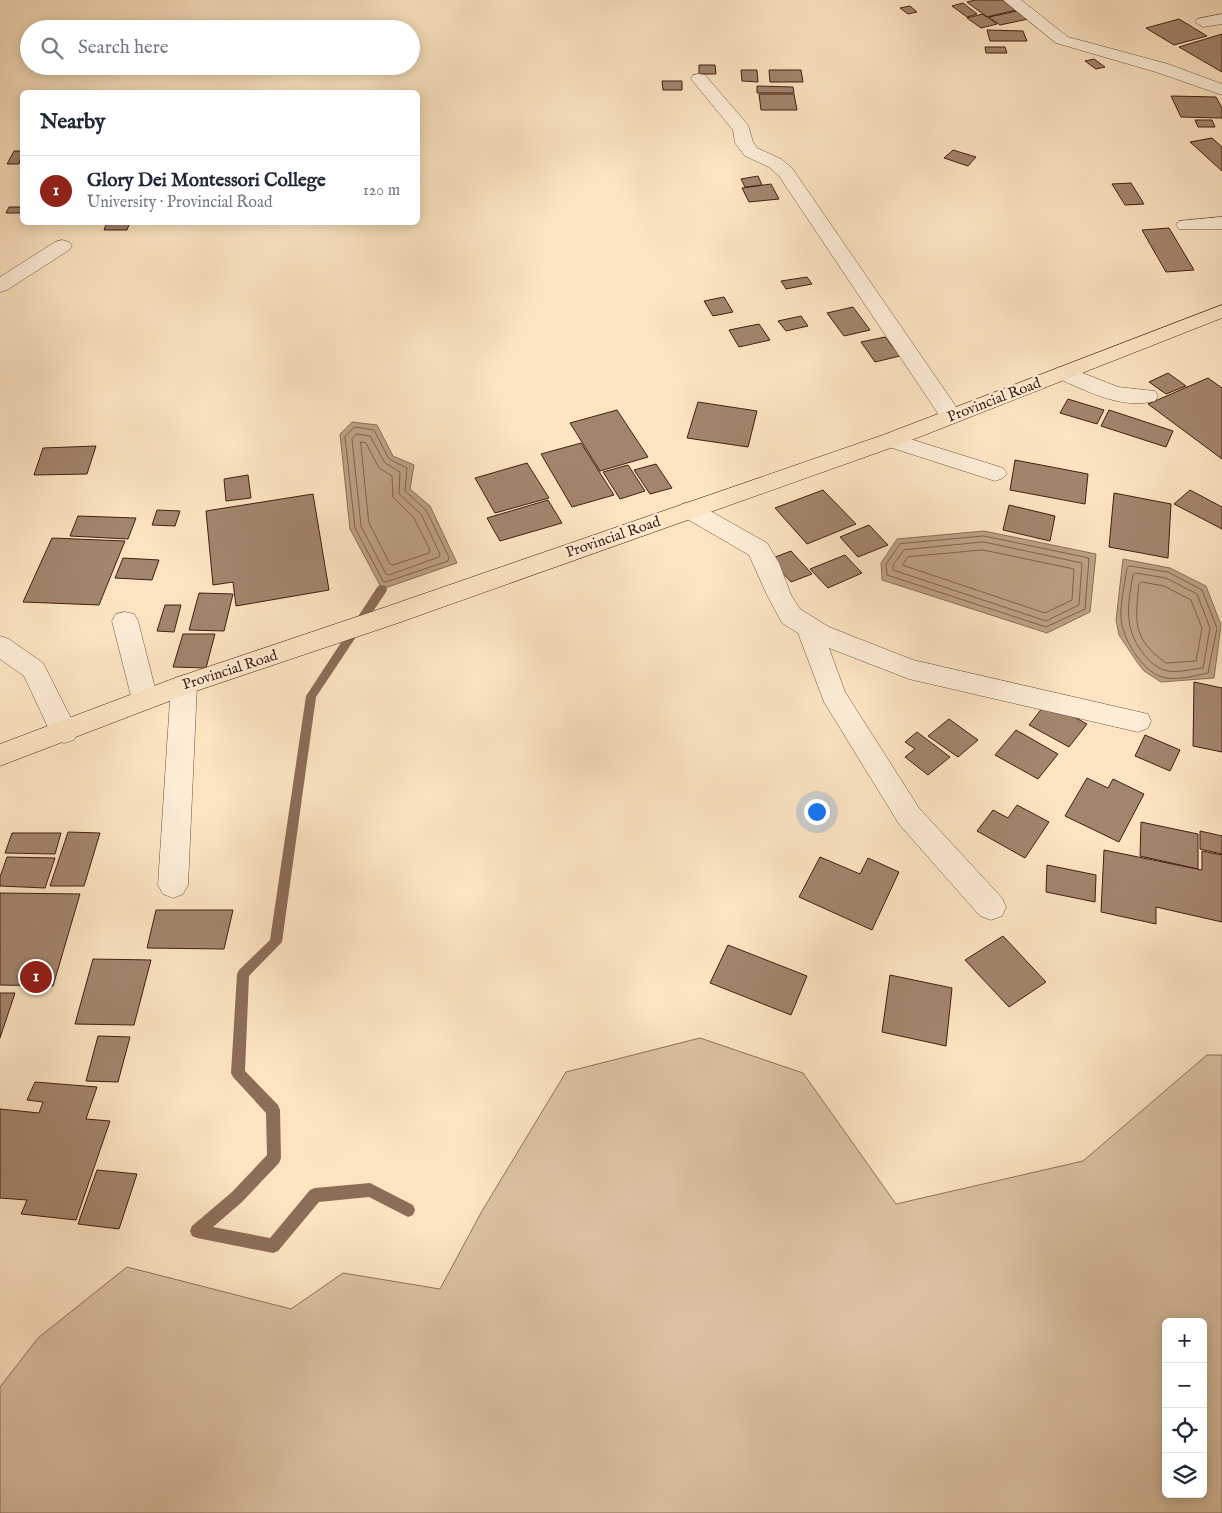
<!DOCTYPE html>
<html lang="en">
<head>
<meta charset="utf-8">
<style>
	body { margin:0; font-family:"IM FELL English",serif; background:#f6f6f7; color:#1f2937 }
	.controls { position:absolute; right:15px; bottom:15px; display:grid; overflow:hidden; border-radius:8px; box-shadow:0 2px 12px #0003 }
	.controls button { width:45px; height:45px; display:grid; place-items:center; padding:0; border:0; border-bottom:1px solid #e0e1e3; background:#fff; color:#1f2937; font:25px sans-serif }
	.you { position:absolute; left:816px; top:811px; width:18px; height:18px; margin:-12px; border:4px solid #fff; border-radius:50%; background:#1a73e8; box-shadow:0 0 0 8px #1a73e833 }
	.badge { display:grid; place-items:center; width:32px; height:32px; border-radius:50%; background:#8f2418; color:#fff; font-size:16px; font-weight:700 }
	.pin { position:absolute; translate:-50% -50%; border:2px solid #fff; box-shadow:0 1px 5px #0006 }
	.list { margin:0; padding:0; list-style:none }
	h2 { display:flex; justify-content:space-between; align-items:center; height:65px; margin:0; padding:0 20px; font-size:21px }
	h2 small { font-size:16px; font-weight:400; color:#747a83 }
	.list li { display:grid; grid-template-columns:32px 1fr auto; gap:15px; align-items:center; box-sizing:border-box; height:70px; padding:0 20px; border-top:1px solid #e0e1e3 }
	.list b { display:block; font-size:19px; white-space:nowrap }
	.list p { margin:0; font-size:16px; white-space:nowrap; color:#747a83 }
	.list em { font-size:16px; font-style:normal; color:#747a83 }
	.icon { flex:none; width:28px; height:28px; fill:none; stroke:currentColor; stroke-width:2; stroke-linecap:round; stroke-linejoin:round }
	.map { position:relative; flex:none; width:1222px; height:1513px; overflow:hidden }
	.search { position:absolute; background:#fff; box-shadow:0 2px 12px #0003; left:20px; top:20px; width:400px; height:55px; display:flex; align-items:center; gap:12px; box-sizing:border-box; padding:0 18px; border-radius:28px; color:#747a83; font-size:19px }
	.panel { position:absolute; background:#fff; box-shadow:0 2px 12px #0003; left:20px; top:90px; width:400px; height:135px; border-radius:8px }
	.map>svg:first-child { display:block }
	.green { fill:#dcc2a3; stroke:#8f705a; fill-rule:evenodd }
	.water { fill:#bda185; stroke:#8c6d57 }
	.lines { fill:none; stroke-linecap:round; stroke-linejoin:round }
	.shore { stroke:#80604b; stroke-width:1 }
	.stream { fill:#8c6d57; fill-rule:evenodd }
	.building { fill:#a3856d; stroke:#421e11 }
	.minor-casing { stroke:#70503d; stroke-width:1 }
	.major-casing { stroke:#421e11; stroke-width:1 }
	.minor { fill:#fdedd7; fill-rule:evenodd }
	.major { fill:#fce4c1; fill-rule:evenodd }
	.labels { text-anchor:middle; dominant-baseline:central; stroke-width:4.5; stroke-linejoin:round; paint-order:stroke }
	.street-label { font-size:15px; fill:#421e11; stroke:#fdedd7 }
</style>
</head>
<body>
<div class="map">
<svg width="1222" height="1513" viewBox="0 0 1222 1513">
	<rect width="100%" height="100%" fill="#fce4c1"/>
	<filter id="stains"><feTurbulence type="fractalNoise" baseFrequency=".004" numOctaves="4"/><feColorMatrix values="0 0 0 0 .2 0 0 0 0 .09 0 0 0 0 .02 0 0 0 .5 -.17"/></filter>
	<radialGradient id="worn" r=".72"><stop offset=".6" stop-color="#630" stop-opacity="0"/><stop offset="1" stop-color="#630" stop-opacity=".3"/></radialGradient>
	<path class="green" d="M700 1038 803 1073 896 1204 1083 1161 1207 1055H1222V1513H0V1387L38 1338 127 1267 291 1309 343 1273 440 1289 482 1211 566 1072ZM1166 1322H1203V1494H1166Z"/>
	<path class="water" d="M352 422 377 425 393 456 414 465 410 489 430 506 457 563 382 589 350 529 340 434Z
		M984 531 1096 554 1090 612 1047 633 882 580 881 563 897 539Z
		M1123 559 1170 568 1206 586 1221 625 1214 678 1161 682 1144 671 1137 662 1119 635 1116 620Z"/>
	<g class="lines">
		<path class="shore" d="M355 427 374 430 389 459 407 468 405 491 426 510 449 557 448 561 386 582 383 581 355 528 345 437Z
			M357 434 370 436 385 463 400 472 399 494 421 514 440 554 439 557 389 575 386 574 361 526 352 439Z
			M361 442 366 443 379 468 392 476 393 497 414 518 430 550 429 553 393 565 390 564 369 523Z
			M984 536 1089 558 1085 609 1046 627 887 575 886 564 900 544Z
			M984 542 1082 563 1079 605 1046 621 893 570V565L904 550Z
			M983 550 1074 569 1072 600 1045 613 902 565 908 557Z
			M1130 566 1168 572 1202 590 1217 628 1208 673C1195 676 1175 681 1162 677 1142 671 1122 638 1121 618 1120 602 1125 584 1127 568Z
			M1136 573 1166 578 1197 594 1210 628 1203 668C1191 669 1176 674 1164 670 1155 667 1148 660 1143 653 1123 628 1128 604 1133 575Z
			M1142 582 1164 586 1191 600 1202 628 1196 661 1166 663C1132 639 1135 621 1139 584Z"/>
		<path class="stream" d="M382 585 386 586 387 589 386 592 316 697 282 942 249 976 245 1071 278 1105 280 1110 281 1158 279 1163 242 1202 213 1227 270 1238 310 1190 315 1188 370 1183 413 1205 415 1210 413 1215 408 1217 369 1197 319 1202 278 1251 273 1253 197 1238 192 1236 190 1231 192 1226 232 1192 267 1155 266 1113 233 1077 231 1073 237 974 239 970 270 940 306 696 378 586Z"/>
	</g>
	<path class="building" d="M975 0H1002L1016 10 987 17 967 2Z
		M963 3 977 14 967 17 952 6Z
		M910 6 917 12 908 14 900 8Z
		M1017 11 1028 19 1000 25 989 17Z
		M983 14 997 24 981 28 967 18Z
		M1179 19 1207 36 1174 45 1146 28Z
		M987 30 1023 31 1027 41H990Z
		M1222 34V72L1179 47Z
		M985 47H1005L1007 53H986Z
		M1094 59 1105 67 1096 69 1085 61Z
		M699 65H715L716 74H699Z
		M741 70H757L758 82 742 81Z
		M769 70H801L803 82H770Z
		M662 81H682V90H663Z
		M757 86 793 87 794 93H757Z
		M759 94H794L797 110H761Z
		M1171 96 1216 97 1222 108V118L1181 117Z
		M1195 120H1212L1215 127H1198Z
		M1212 138 1222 147V171L1190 142Z
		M953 150 976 157 968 166 944 158Z
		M14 151H22L19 164H7Z
		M758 176 762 185 745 187 741 179Z
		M1131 183 1144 204 1125 205 1112 184Z
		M771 184 779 199 749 202 742 188Z
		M9 207H22V210L21 213H6Z
		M107 222H130L127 230H104Z
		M1169 228 1194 270 1166 272 1142 230Z
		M807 277 812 284 786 289 781 281Z
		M724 297 733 312 713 316 704 301Z
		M853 307 870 330 844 336 827 313Z
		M801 316 808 326 786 331 778 321Z
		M759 324 770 340 739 347 729 330Z
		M885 337 900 356 875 362 861 342Z
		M1168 373 1186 386 1166 394 1149 382Z
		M1208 378 1222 388V459L1148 404Z
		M1068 399 1104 410 1097 424 1060 413Z
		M698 402 757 411 748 447 687 438Z
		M617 410 648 457 600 471 570 423Z
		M1109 410 1173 431 1166 447 1101 426Z
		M581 443 614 495 572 507 541 454Z
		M96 446 87 474 34 475 43 448Z
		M1015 460 1088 474 1085 504 1010 490Z
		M527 463 549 498 495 513 475 478Z
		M656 464 672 488 650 494 634 470Z
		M628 465 645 491 620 499 603 472Z
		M248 475 251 498 226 501 224 479Z
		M823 490 856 524 807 544 775 508Z
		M1190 490 1222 507V529L1174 504Z
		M1114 493 1171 504 1168 558 1109 547Z
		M313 494 329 590 236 606 233 582 213 585 206 511Z
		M548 500 562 523 500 541 487 518Z
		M1009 505 1055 516 1050 541 1003 530Z
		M157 510 180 511 175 526 152 525Z
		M78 516 136 518 128 539 70 536Z
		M869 525 888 545 858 557 840 537Z
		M52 538 125 541 99 605 23 602Z
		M791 551 812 574 791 582 770 559Z
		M845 555 862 573 828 588 810 569Z
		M123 558 159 560 152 580 115 578Z
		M199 593 233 594 224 631 189 630Z
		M165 605H181L174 632 157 631Z
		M183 634H215L206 668 173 667Z
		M1194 682 1222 688V752L1193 746Z
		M1047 702 1087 724 1069 747 1029 725Z
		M949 719 978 740 958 757 928 736Z
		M1016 730 1058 754 1038 779 995 755Z
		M917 732 950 757 928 775 905 757 915 749 905 742Z
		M1145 735 1180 750 1170 771 1135 756Z
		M1087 778 1108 788 1113 779 1144 794 1119 842 1065 816Z
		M1017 805 1049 822 1025 858 977 831 993 810 1008 818Z
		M1141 822 1198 834V869L1140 856Z
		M1200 831 1222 836V854L1200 849Z
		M68 832 100 833 84 886H50Z
		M12 833H61L55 854 5 853Z
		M1104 850 1202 870V851L1222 855V922L1156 907V924L1101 912Z
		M7 857 55 858 45 888 0 886V877Z
		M820 857 860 874 868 858 899 872 872 930 799 897Z
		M1047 865 1096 875 1095 902 1046 892Z
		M0 893 80 894 53 986 0 985Z
		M156 910H233L224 949 147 948Z
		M1003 936 1046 982 1009 1007 965 960Z
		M728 945 807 976 791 1015 710 983Z
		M93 959 151 960 134 1025 75 1024Z
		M890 975 952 988 946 1046 882 1032Z
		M0 993H15L0 1038Z
		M98 1036 130 1037 118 1082 86 1081Z
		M35 1082 97 1087 86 1119 110 1121 76 1220 21 1214 27 1200 0 1198V1109L39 1113 43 1102 27 1100Z
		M97 1170 137 1174 119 1229 78 1224Z"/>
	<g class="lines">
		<defs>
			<path id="minor" d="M1003 0H1021L1068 37 1168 64 1222 84V95L1156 72 1056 43Z
				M1222 14V24L1203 27 1195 22 1197 19Z
				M699 74 705 75 748 125 753 142 757 148 781 159 792 168 959 411 962 416 959 421 951 423 943 421 779 176 769 167 745 156 735 143 733 130 691 79 693 75Z
				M1222 217V229H1179L1176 225 1179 221Z
				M62 240 69 242 72 246 69 250 7 290 0 292V277L55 242Z
				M1065 366 1118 387 1155 391 1158 396 1155 401C1122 410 1087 391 1057 378L1054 373 1057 368Z
				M891 433 1003 468 1007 473 1003 478 995 481 883 445 880 440 883 435Z
				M690 502 698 504 767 543 779 563 791 595 800 609 829 627 913 660 1148 714 1151 721 1148 728 1138 732 909 679 829 648 845 692 919 808 1002 898 1006 907 1002 916 991 920 980 916 899 824 824 702 798 633 782 623 767 595 749 555 682 516 678 510 682 504Z
				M125 612 134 614 138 621 158 700 154 707 145 710 136 707 132 700 112 621 116 614Z
				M0 636 9 639 43 663 78 732 74 740 64 743 54 740 24 676 0 659Z
				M184 675 193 678 197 685 188 885 183 894 173 898 163 894 158 885 171 685 175 678Z"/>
			<path id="major" d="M1222 305V318L899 445 395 624 193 692 0 766V744L175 678 377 610 883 435Z"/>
		</defs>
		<use href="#minor" class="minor-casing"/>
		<use href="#major" class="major-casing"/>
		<use href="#minor" class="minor"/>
		<use href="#major" class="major"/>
	</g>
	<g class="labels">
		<g class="street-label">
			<text transform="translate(994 400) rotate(-21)">Provincial Road</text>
			<text transform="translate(613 537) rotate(-19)">Provincial Road</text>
			<text transform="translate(230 670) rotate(-18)">Provincial Road</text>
		</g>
	</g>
	<rect width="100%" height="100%" filter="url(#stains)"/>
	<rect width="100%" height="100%" fill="url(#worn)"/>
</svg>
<div class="controls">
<button>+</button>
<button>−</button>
<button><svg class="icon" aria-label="locate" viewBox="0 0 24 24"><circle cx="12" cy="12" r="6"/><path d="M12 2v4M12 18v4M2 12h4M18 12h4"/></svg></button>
<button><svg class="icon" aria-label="layers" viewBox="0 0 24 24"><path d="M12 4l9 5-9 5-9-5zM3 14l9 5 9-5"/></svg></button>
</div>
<div class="you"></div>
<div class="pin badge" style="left:36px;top:977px">1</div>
<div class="search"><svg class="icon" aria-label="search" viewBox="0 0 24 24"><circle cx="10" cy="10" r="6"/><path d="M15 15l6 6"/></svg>Search here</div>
<section class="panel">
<h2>Nearby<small></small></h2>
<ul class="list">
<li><span class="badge">1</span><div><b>Glory Dei Montessori College</b><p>University · Provincial Road</p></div><em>120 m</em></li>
</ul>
</section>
</div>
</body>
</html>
